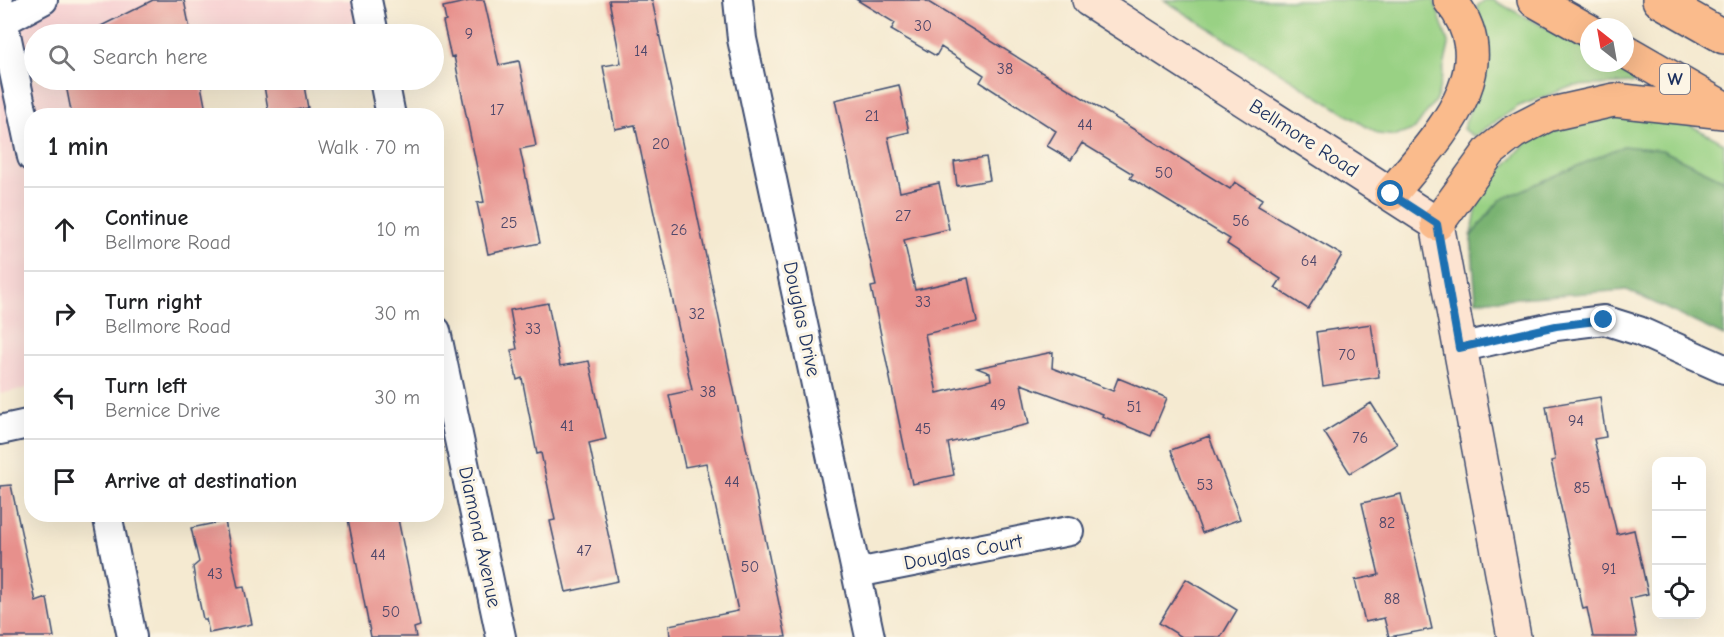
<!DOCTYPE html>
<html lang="en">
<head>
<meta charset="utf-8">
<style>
	body { margin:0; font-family:"Comic Neue",sans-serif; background:#f2f2f2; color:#202124 }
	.controls { position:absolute; right:18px; bottom:18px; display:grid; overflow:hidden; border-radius:12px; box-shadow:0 6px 24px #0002 }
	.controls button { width:54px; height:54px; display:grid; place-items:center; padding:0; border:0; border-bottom:2px solid #e0e0e0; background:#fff; color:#202124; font:30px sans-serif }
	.compass { position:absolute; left:1580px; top:18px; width:54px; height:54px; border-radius:50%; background:#fff; box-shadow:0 6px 24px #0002; rotate:329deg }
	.stop { position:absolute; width:18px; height:18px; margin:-14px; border:4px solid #1f6fb2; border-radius:50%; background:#fff }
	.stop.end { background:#1f6fb2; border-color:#fff; box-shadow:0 2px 6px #0008 }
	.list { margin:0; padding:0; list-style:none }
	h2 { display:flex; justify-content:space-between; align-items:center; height:78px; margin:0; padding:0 24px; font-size:26px }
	h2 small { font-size:20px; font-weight:400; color:#757577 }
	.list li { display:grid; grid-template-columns:39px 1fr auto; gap:18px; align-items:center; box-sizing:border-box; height:84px; padding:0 24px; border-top:2px solid #e0e0e0 }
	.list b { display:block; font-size:22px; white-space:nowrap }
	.list p { margin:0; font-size:20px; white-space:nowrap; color:#757577 }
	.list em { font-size:20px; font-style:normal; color:#757577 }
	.icon { flex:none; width:33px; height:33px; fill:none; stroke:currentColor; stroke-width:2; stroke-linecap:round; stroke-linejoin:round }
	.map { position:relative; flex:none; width:1724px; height:637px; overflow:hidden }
	.search { position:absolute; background:#fff; box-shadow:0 6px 24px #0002; left:24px; top:24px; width:420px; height:66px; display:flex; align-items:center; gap:15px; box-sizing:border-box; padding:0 21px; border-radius:33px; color:#757577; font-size:22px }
	.panel { position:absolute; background:#fff; box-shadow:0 6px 24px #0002; left:24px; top:108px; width:420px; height:414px; border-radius:24px }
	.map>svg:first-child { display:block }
	.built { fill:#f7cfd1 }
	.green { fill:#99d184; stroke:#5a8071; stroke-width:1.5 }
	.forest { fill:#7ab372; stroke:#4a7168; stroke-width:1.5 }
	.building { fill:#e7908c }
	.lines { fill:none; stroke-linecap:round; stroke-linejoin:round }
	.street-casing { stroke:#3c4b6f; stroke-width:32 }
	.secondary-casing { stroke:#3c4b6f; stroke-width:36 }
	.highway-casing { stroke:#3c4b6f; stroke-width:36 }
	.street { stroke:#fff; stroke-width:28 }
	.secondary { stroke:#fde4d1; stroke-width:33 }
	.highway { stroke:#fabb8c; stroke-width:33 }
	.route { stroke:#1f6fb2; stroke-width:8 }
	.labels { text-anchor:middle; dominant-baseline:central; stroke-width:6; stroke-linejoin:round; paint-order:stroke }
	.number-label { font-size:16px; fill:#4e476a }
	.shield { fill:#fcf5e5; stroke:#5e6a86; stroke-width:1.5 }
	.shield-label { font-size:18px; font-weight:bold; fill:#1b2f5e }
	.street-label { font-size:20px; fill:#1b2f5e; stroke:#fcf5e5 }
</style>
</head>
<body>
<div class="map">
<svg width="1724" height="637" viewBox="0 0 1724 637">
	<rect width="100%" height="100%" fill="#fcf5e5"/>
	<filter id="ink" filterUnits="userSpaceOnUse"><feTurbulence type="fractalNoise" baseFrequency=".0167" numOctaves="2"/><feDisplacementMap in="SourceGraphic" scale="12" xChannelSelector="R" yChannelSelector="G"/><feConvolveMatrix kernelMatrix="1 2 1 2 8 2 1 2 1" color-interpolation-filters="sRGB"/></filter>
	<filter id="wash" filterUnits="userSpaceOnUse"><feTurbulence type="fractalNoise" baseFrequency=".008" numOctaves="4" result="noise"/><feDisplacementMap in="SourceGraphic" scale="24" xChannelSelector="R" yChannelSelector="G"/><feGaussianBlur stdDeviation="1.35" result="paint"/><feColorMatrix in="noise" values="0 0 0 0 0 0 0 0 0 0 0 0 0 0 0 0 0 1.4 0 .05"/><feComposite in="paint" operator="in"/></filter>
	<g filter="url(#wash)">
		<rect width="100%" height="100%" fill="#f5ead1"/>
		<path class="built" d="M0 0H377L381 18 305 34H34V80H202L208 115 32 116 31 387 0 394Z"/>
		<path class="green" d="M1164 0H1434L1449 45 1437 98 1415 129 1396 136 1378 134Z
			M1485 0H1493L1589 50V63H1614L1635 74 1634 83 1573 86 1519 106 1474 136 1463 129 1482 76 1486 48 1477 6Z
			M1596 115 1686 123 1724 143V180L1662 150 1500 200 1471 236 1480 193 1527 142Z"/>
		<path class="forest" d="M1623 146 1662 150 1724 180V336L1627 290 1476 301 1471 236 1500 200Z"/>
		<g id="blocks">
			<path class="building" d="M153 0H184L191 34H85Z
				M474 0H484L499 65 519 61 536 146 520 149 540 243 488 254 477 203 484 202 454 56 451 57 443 22 446 21 443 7Z
				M609 0H652L786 637H670L669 625 738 611 706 463 685 467 669 395 692 390 635 125 615 129 603 66 621 63Z
				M857 0H925L1230 189 1235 182 1262 199 1258 206 1342 255 1308 309 1275 288 1281 279 1227 244 1230 239 1130 178 1133 174 1082 143 1071 160 1047 146 1056 131 980 82 984 75 941 47 936 56 891 30 895 23Z
				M65 80H200L207 116H72Z
				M263 80H303L308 108 269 115Z
				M899 85 909 132 888 137 900 192 939 183 949 229 904 240 915 290 968 278 977 322 925 334 937 393 991 380 990 373 977 368 1053 352 1052 368 1113 391 1118 378 1167 398 1151 436 1102 416 1103 414 1021 384 1029 424 948 443 954 475 912 484 871 287 876 286 835 100Z
				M986 157 990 180 957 186 954 162Z
				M548 303 560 366 589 361 606 439 589 443 618 581 566 592 550 521 555 520 541 453 537 454 522 378 517 380 511 350 517 349 510 310Z
				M1371 324 1379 377 1323 386 1316 332Z
				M1600 397 1606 437 1594 439 1617 534 1634 530 1648 594 1630 598 1637 637H1593L1587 608 1583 609 1551 461 1555 460 1546 406Z
				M1371 403 1397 444 1350 473 1324 432Z
				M1209 436 1240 519 1202 533 1171 450Z
				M11 485 36 602 47 598 54 637H0V486Z
				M1401 494 1432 629 1389 637 1384 618 1365 622 1355 580 1379 575 1362 503Z
				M347 514H397L420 626 414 628 416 637H371Z
				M225 521 238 588 244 587 252 624 209 633 206 619H203L196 586 193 567 199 562 191 528Z
				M1186 579 1237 610 1221 637H1182L1159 623Z"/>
		</g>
	</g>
	<g filter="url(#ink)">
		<use href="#blocks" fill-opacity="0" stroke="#3c4b6f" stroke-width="1.5"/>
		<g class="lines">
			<defs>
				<path id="street" d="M367 0 374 34
					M738 0 742 39 870 637
					M0 6 32 157
					M0 23 43 0
					M384 80 391 116
					M436 331 501 637
					M1459 348 1556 326 1604 320 1639 331 1724 369
					M0 430 32 423
					M107 514 132 637
					M857 573 1069 531"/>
				<path id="secondary" d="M1089 0 1437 224 1514 637"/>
				<path id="highway" d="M1534 0 1589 31
					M1659 0 1724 37
					M1625 51 1722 107
					M1391 194C1434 140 1508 71 1450 0
					M1437 224 1490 151 1514 132 1547 115 1614 100 1724 112"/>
			</defs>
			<use href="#street" class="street-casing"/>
			<use href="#secondary" class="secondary-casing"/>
			<use href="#highway" class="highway-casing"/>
			<use href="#street" class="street"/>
			<use href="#secondary" class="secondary"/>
			<use href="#highway" class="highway"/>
		</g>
	</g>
	<g class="lines" filter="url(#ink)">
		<path class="route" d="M1391 194 1437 224 1459 348 1556 326 1604 320"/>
	</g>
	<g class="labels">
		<g class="number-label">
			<text x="923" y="26">30</text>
			<text x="469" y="34">9</text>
			<text x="641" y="51">14</text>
			<text x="1005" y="69">38</text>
			<text x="497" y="110">17</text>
			<text x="872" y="116">21</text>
			<text x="1085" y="125">44</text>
			<text x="661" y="144">20</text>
			<text x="1164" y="173">50</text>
			<text x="903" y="216">27</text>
			<text x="1241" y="221">56</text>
			<text x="509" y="223">25</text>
			<text x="679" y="230">26</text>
			<text x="1309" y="261">64</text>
			<text x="923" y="302">33</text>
			<text x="697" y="314">32</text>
			<text x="533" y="329">33</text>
			<text x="1347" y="355">70</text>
			<text x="708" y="392">38</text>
			<text x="998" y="405">49</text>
			<text x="1134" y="407">51</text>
			<text x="1576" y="421">94</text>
			<text x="567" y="426">41</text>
			<text x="923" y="429">45</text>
			<text x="1360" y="438">76</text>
			<text x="732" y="482">44</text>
			<text x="1205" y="485">53</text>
			<text x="1582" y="488">85</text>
			<text x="1387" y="523">82</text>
			<text x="584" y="551">47</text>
			<text x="378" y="555">44</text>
			<text x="750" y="567">50</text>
			<text x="1609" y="569">91</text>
			<text x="215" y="574">43</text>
			<text x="1392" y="599">88</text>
			<text x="391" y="612">50</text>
		</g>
		<rect class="shield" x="1660" y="64" width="30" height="30" rx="4.5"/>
		<g class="shield-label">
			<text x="1675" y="79">W</text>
		</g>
		<g class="street-label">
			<text transform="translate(1304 138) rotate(33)">Bellmore Road</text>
			<text transform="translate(802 319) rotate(78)">Douglas Drive</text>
			<text transform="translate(480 537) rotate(78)">Diamond Avenue</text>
			<text transform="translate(963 552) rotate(-11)">Douglas Court</text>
		</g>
	</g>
</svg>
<div class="controls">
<button>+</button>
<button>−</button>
<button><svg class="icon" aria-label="locate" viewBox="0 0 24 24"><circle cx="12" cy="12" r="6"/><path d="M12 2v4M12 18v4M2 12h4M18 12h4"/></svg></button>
</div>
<svg class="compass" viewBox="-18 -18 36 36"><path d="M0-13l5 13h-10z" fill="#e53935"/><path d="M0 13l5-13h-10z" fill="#757577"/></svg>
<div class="stop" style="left:1391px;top:194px"></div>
<div class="stop end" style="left:1604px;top:320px"></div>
<div class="search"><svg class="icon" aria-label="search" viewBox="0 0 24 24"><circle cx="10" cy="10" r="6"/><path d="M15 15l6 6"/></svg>Search here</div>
<section class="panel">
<h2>1 min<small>Walk · 70 m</small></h2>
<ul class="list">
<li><svg class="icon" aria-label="ahead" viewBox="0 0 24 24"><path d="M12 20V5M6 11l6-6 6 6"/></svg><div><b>Continue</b><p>Bellmore Road</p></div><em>10 m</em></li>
<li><svg class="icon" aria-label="right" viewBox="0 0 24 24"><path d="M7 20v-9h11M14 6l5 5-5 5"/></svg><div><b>Turn right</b><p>Bellmore Road</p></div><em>30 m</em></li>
<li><svg class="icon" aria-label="left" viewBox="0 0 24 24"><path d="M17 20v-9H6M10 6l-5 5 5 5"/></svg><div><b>Turn left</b><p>Bernice Drive</p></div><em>30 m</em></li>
<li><svg class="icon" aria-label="arrive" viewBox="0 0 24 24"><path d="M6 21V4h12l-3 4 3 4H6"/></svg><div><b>Arrive at destination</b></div></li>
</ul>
</section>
</div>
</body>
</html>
